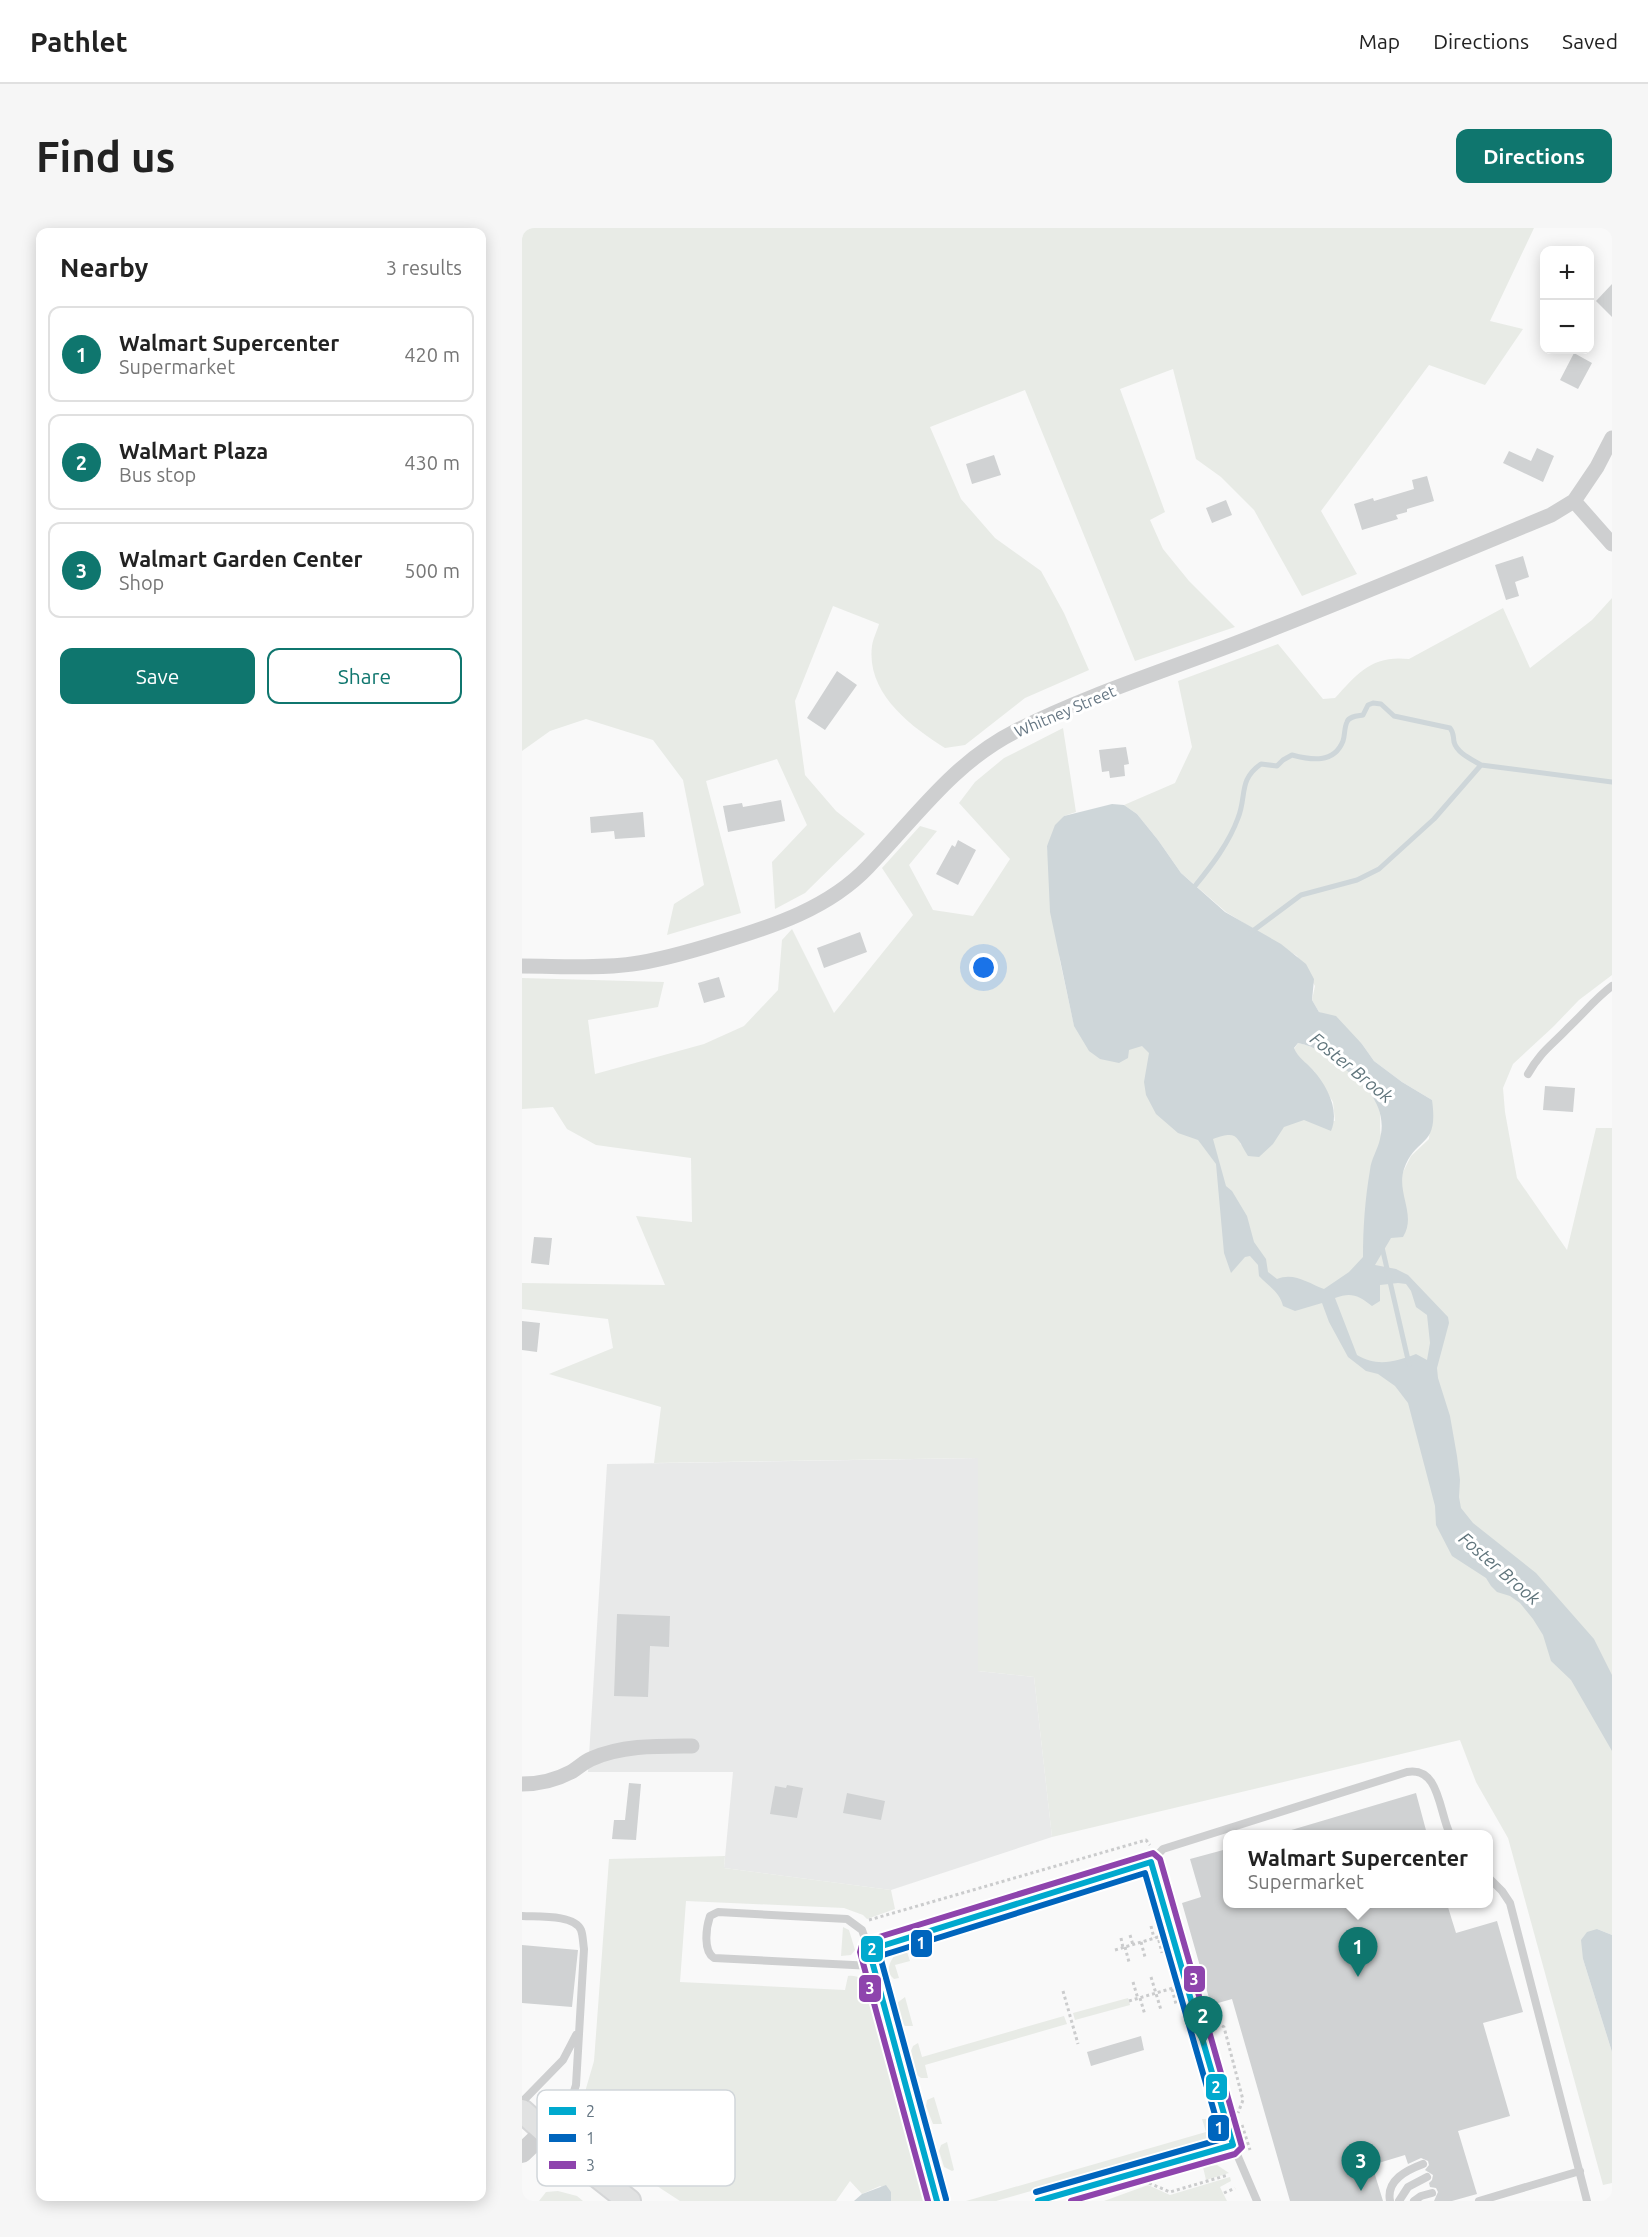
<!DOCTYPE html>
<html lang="en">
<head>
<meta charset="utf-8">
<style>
	body { margin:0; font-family:Ubuntu,sans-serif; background:#f6f6f6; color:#222 }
	.controls { position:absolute; right:18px; top:18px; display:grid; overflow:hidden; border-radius:12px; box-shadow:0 3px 15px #0003 }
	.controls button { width:54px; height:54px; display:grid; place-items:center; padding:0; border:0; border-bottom:2px solid #e0e0e0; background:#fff; color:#222; font:30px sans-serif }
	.you { position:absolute; left:462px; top:740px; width:21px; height:21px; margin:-15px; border:4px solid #fff; border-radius:50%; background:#1a73e8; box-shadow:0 0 0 9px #1a73e833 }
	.badge { display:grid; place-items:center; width:39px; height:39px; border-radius:50%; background:#0f766e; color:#fff; font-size:20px; font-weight:700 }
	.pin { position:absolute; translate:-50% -50px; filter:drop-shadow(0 2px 3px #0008) }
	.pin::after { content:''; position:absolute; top:32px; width:21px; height:18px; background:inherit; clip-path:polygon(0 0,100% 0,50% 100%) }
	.popup { position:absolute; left:701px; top:1602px; width:270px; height:78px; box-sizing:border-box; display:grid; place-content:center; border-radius:12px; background:#fff; filter:drop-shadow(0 2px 4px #0005); font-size:20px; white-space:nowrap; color:#767676 }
	.popup b { font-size:22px; color:#222 }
	.popup::after { content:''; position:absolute; left:50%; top:100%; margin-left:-12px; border:12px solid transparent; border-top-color:#fff }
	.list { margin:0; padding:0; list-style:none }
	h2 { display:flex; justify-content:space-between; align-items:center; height:78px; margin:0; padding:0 24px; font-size:26px }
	h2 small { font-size:20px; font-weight:400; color:#767676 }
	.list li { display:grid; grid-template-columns:39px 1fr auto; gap:18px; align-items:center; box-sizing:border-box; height:96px; margin:0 12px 12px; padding:0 12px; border:2px solid #e0e0e0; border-radius:12px }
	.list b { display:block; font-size:22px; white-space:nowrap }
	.list p { margin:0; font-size:20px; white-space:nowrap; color:#767676 }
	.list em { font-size:20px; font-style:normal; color:#767676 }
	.actions { display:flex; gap:12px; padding:18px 24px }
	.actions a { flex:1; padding:14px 0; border:2px solid #0f766e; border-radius:12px; text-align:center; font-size:21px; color:#0f766e }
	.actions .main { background:#0f766e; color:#fff }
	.map { position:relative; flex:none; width:1090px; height:1973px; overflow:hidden; border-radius:12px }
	header { display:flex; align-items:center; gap:36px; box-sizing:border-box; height:84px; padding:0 30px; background:#fff; border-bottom:2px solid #e0e0e0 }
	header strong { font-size:28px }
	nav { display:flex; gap:33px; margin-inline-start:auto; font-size:21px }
	.intro { display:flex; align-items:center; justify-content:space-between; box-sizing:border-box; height:144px; padding:0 36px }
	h1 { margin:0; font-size:42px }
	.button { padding:15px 27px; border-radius:12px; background:#0f766e; color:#fff; font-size:21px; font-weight:700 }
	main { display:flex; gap:36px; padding:0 36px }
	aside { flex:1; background:#fff; border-radius:12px; box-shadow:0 3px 15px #0003 }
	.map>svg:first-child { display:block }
	.built { fill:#e8e9e9 }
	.green { fill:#e8ebe6 }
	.water { fill:#ced6d9; fill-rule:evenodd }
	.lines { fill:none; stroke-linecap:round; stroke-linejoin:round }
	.stream { stroke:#ced6d9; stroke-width:5 }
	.building { fill:#d0d2d3 }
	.secondary-casing { stroke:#d5d6d7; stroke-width:26 }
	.path { stroke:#cbcccd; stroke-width:3; stroke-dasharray:3 3; stroke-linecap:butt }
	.service { stroke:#cecfd0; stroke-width:8 }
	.minor { stroke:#cecfd0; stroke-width:15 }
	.tertiary { stroke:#cecfd0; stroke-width:20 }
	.secondary { stroke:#e1e2e2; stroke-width:22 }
	.bus-1-casing { stroke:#fff; stroke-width:10 }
	.bus-2-casing { stroke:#fff; stroke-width:10 }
	.bus-3-casing { stroke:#fff; stroke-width:10 }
	.bus-1 { stroke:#00a9ce; stroke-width:6 }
	.bus-2 { stroke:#0065bd; stroke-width:6 }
	.bus-3 { stroke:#8e44ad; stroke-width:6 }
	.labels { text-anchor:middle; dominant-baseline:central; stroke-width:6; stroke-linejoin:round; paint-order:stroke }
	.street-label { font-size:16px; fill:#657683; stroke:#fff }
	.water-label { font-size:18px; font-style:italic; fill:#60757c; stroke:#fff }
	.key { fill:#fff; stroke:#d1d6da; stroke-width:1.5 }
	.key-label { font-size:16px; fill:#657683 }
	.line-badge { stroke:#fff; stroke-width:2 }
	.badge-label { font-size:16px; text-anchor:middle; font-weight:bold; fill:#fff }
</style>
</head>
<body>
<header>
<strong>Pathlet</strong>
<nav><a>Map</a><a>Directions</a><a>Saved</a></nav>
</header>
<div class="intro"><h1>Find us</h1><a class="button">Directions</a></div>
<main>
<aside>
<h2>Nearby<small>3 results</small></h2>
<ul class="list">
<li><span class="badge">1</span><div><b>Walmart Supercenter</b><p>Supermarket</p></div><em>420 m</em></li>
<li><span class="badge">2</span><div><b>WalMart Plaza</b><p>Bus stop</p></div><em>430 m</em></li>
<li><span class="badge">3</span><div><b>Walmart Garden Center</b><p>Shop</p></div><em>500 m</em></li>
</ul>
<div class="actions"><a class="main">Save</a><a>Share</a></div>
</aside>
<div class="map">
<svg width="1090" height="1973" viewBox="0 0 1090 1973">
	<rect width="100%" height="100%" fill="#f9f9f9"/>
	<path class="built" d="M456 1230V1443L512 1449 530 1609 369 1662 202 1640 211 1544H66L85 1236Z"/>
	<path class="green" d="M0 0H1012L968 93 1001 101 963 157 907 137 799 283 835 346 780 368 732 282 699 249 674 231 651 141 598 161 643 284 628 292 641 321 667 353 713 399 613 433 503 162 408 199 439 271 473 310 519 343 542 385 567 442 503 470 443 517 423 520C388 498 344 465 350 418 351 411 355 403 357 396L311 378 273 473 283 547 314 583 343 606 283 665 253 681 250 634 285 597 255 531 184 553 219 685 145 707 152 676 182 657 161 552 131 512 64 491 28 503 0 523Z
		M1090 370V747L1057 772 1031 799 991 836 981 860 983 884 995 950 1045 1022 1074 900H1090V1707L1075 1701 1061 1731 1090 1824V1955L1081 1957 986 1610 954 1554 938 1512 530 1609 512 1449 456 1443V1230L132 1235 139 1179 27 1146 91 1120 86 1091 0 1081V1055L143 1057 114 988 170 994 169 930 74 917 45 901 31 879 0 881V750L142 754 136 779 66 792 73 846 182 816 222 798 256 762 260 712 270 701 312 785 391 687 360 640 398 598 415 603 387 637 411 682 451 688 488 631 437 575 453 554 482 530 541 500 554 584 542 588 525 618 538 733 552 797 614 810 708 906 716 909 719 917 771 887 813 893 811 874 792 843 774 827 772 821 776 815C798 818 847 854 856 876 860 886 857 898 859 908 861 917 875 935 881 944L889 928 907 911 910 872 880 854 852 833 840 816 805 787 797 784 790 772 793 758 775 728 704 684 659 645 636 612 615 586 602 577 653 555 670 519 656 453 756 416 801 471 813 470C836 445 850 427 887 431L981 380 1008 440 1070 392Z
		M203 1628 202 1640 369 1662 373 1681 345 1691 341 1687 322 1680 164 1673 158 1754 323 1762 326 1748C335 1747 341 1750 345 1759L401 1958 402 1973H369V1964L358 1958 340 1966 328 1953 314 1973H158L138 1960 57 1896 56 1888 72 1833 87 1631Z
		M321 1699 327 1702 333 1722 329 1727 319 1728Z
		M379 1720 384 1721 388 1733 373 1737 377 1750 372 1751 367 1746C365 1735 372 1728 379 1720Z
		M383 1769 391 1798H383L379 1794 375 1775Z
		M606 1770 608 1777 553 1792 551 1785Z
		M542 1788 545 1796 403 1837 406 1850H399L395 1847 389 1823 391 1818 396 1815 400 1829Z
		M412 1869 420 1896H411L404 1878 405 1872Z
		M680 1891H687L690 1899V1905L682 1914 474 1973H444L684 1904Z
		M425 1914 432 1942 430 1943 422 1939 417 1923 419 1917Z
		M695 1937 707 1945 684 1952 681 1939Z
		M708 1949 709 1953 698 1959 705 1973H582L626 1957 648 1967Z
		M36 1963 55 1968 61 1973H17L24 1964Z"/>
	<path class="water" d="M590 576 602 577 615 586 636 612 659 645 703 684 759 716 784 736 792 751 790 772 797 784 814 788 840 816 852 833 880 854 910 872C917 921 894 907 882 941 874 965 895 987 881 1009L869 1010 853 1037 874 1041 886 1047 926 1089 927 1095 915 1140 916 1150 928 1188 935 1228 938 1252 937 1269 939 1280 951 1295 1014 1345 1072 1411 1090 1447V1523L1049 1452 1029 1433 1021 1407 1011 1391 998 1375 988 1368 975 1364 969 1358 964 1350 930 1328 914 1297 913 1278 886 1175 873 1158 856 1146 844 1143 826 1129 807 1094 800 1075 773 1083 761 1078C758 1064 746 1058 737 1048L736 1037 728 1028 723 1029 709 1045 702 1025 694 936 676 912 656 905 634 886 624 867 622 854 627 825 620 818 607 822 606 830 597 835 578 831 567 823 552 798 528 684 525 618 533 597 542 588ZM776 815C793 818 806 829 820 839 844 856 866 879 858 911 856 921 849 931 848 942 843 971 841 1000 841 1029L827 1044 802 1061C786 1055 772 1044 755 1051L746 1044 744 1031 732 1014 725 988 710 963 704 958 691 911C716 902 714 909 726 928L737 929 751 916 762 899 782 892 809 903C818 882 805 858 791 842 784 834 776 830 772 820ZM876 1055 884 1056 889 1063 894 1079 905 1087 908 1115 905 1132 894 1126C873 1134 855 1139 835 1127L813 1070C829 1064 836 1067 850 1078L858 1073V1057Z
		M1075 1701 1090 1707V1824L1061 1731 1059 1712 1065 1704Z
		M364 1957 369 1964V1973H332L340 1966Z"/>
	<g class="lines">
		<path class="stream" d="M673 658C690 637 707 615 716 590 725 568 716 552 739 536L755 538 761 532 770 527C789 532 812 536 821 513 823 508 822 500 825 494 827 488 836 488 841 487L846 477 851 475 859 476 872 488 928 500C932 505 931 507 932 514 935 525 949 531 959 537
			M728 705 779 667 835 652 857 641 912 591 959 537 1090 554
			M860 1019 887 1136"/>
	</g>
	<path class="building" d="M1090 56V89L1074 73Z
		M1052 125 1070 135 1056 161 1038 152Z
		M1015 220 1032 228 1021 254 981 235 987 223 1009 233Z
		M472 227 479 247 450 256 444 236Z
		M905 248 912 273 885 281V284L874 287 876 291 840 302 832 276 851 270 852 273 892 261 890 252Z
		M704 272 710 287 690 295 684 280Z
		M1001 328 1007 349 993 354 997 368 984 372 973 337Z
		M315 443 335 457 303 502 285 490Z
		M604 519 607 536 602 537 603 548 588 550 587 543 580 544 577 522Z
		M259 572 263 593 206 604 201 578 220 575 221 579Z
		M121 584 123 609 93 611 92 603 69 605 68 589Z
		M436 612 454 622 436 657 414 646 430 617 433 619Z
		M338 704 345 724 302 740 295 720Z
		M197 749 203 769 182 775 176 755Z
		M1023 858 1053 860 1051 884 1021 882Z
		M12 1009 30 1010 27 1037 9 1035Z
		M0 1093 18 1095 15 1124 0 1122Z
		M95 1386 148 1388 147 1419 128 1418 126 1469 92 1468Z
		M107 1555 119 1556 114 1612 90 1611 92 1592H103Z
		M265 1557 281 1560 275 1590 248 1586 253 1558 264 1560Z
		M325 1565 363 1573 359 1592 321 1585Z
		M894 1565 905 1606H766V1603Z
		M705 1621V1676H925L934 1705 975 1693 1001 1784 961 1795 988 1888 936 1903 955 1966 930 1973H912L916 1964 914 1960 908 1959 907 1955 910 1952 911 1947 903 1942 907 1937 906 1933 899 1930 886 1936 883 1927 850 1937 861 1973H768L710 1771 689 1777 660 1675 679 1669 668 1631Z
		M0 1717 56 1722 50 1779 0 1775Z
		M619 1808 622 1822 569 1838 565 1824Z"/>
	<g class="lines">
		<defs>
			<path id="secondary" d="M0 1883 50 1928 107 1973"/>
		</defs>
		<use href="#secondary" class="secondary-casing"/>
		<path class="path" d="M347 1692 624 1612 628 1617
			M629 1698 632 1710
			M608 1707 611 1717
			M599 1710 601 1720
			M619 1714 623 1729
			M603 1719 607 1734
			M593 1722 636 1709 640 1725
			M629 1749 639 1782
			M611 1754 616 1771
			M650 1761 654 1776
			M541 1763 556 1816
			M618 1770 623 1787
			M607 1773 651 1760
			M687 1786 690 1791 702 1799 721 1872 716 1885
			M720 1897 728 1922
			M627 1955 648 1964 706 1947
			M702 1965 713 1960"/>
		<path class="service" d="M1006 846C1019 823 1029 818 1046 800 1061 786 1074 770 1090 758
			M629 1634 711 1917 735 1973
			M966 1649 980 1663 988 1675 1065 1973
			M0 1688C15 1689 52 1686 59 1702 61 1707 61 1715 62 1721L54 1857C49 1876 37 1888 23 1902
			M347 1722 340 1702 325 1691 196 1684 188 1688C184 1700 181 1723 192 1730L351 1738
			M0 1874 41 1832 54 1807
			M415 1973 347 1722 629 1634 641 1621 885 1544C918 1538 917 1585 928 1606
			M516 1973 711 1917
			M868 1973C864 1952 885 1942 901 1936
			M877 1973 886 1959 905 1949
			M892 1973 899 1968 910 1965
			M957 1973 1058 1943"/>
		<path class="minor" d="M1052 273 1090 316
			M0 738C36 738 73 741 110 736 140 732 170 723 199 714 252 698 307 680 346 639 393 590 432 534 494 503 569 465 652 440 730 409 830 370 930 328 1029 287L1052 273 1075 239 1090 210
			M0 1556C17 1556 34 1552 49 1544 56 1540 62 1534 69 1531 100 1517 137 1518 170 1518"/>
		<path class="tertiary" d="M0 1925 22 1904"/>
		<use href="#secondary" class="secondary"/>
		<defs>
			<path id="bus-1" d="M415 1973 347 1722 629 1634 711 1917 516 1973"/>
			<path id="bus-2" d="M424 1971 358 1728 623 1645 700 1911 514 1964"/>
			<path id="bus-3" d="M406 1973 338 1724 340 1717 344 1713 631 1625 638 1631 720 1919 713 1926 549 1973"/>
		</defs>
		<use href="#bus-1" class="bus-1-casing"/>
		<use href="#bus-2" class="bus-2-casing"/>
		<use href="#bus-3" class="bus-3-casing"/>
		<use href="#bus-1" class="bus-1"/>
		<use href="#bus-2" class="bus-2"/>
		<use href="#bus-3" class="bus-3"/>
	</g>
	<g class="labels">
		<g class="street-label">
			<text transform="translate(543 483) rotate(-23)">Whitney Street</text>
		</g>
		<g class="water-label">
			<text transform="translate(830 839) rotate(39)">Foster Brook</text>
			<text transform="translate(978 1340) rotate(41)">Foster Brook</text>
		</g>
	</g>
	<rect x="15" y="1862" width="198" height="96" rx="9" class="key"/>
	<rect x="27" y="1879" width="27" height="8" fill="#00a9ce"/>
	<rect x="27" y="1906" width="27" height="8" fill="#0065bd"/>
	<rect x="27" y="1933" width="27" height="8" fill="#8e44ad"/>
	<g class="key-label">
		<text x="64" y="1889">2</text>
		<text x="64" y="1916">1</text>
		<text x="64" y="1943">3</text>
	</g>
	<g class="line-badge">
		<rect x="388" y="1701" width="23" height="29" rx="6" fill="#0065bd"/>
		<rect x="338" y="1707" width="24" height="28" rx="6" fill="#00a9ce"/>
		<rect x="661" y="1737" width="23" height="28" rx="6" fill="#8e44ad"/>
		<rect x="336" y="1746" width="24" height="29" rx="6" fill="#8e44ad"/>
		<rect x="683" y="1845" width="23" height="28" rx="6" fill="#00a9ce"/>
		<rect x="685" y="1886" width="23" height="28" rx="6" fill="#0065bd"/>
	</g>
	<g class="badge-label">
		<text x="399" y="1721">1</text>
		<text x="350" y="1727">2</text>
		<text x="672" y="1757">3</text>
		<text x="348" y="1766">3</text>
		<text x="694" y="1865">2</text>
		<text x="697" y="1906">1</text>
	</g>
</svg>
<div class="controls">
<button>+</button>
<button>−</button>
</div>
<div class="you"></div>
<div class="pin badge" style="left:836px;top:1749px">1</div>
<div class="popup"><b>Walmart Supercenter</b>Supermarket</div>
<div class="pin badge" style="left:681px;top:1818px">2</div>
<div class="pin badge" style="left:839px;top:1963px">3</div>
</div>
</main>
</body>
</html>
